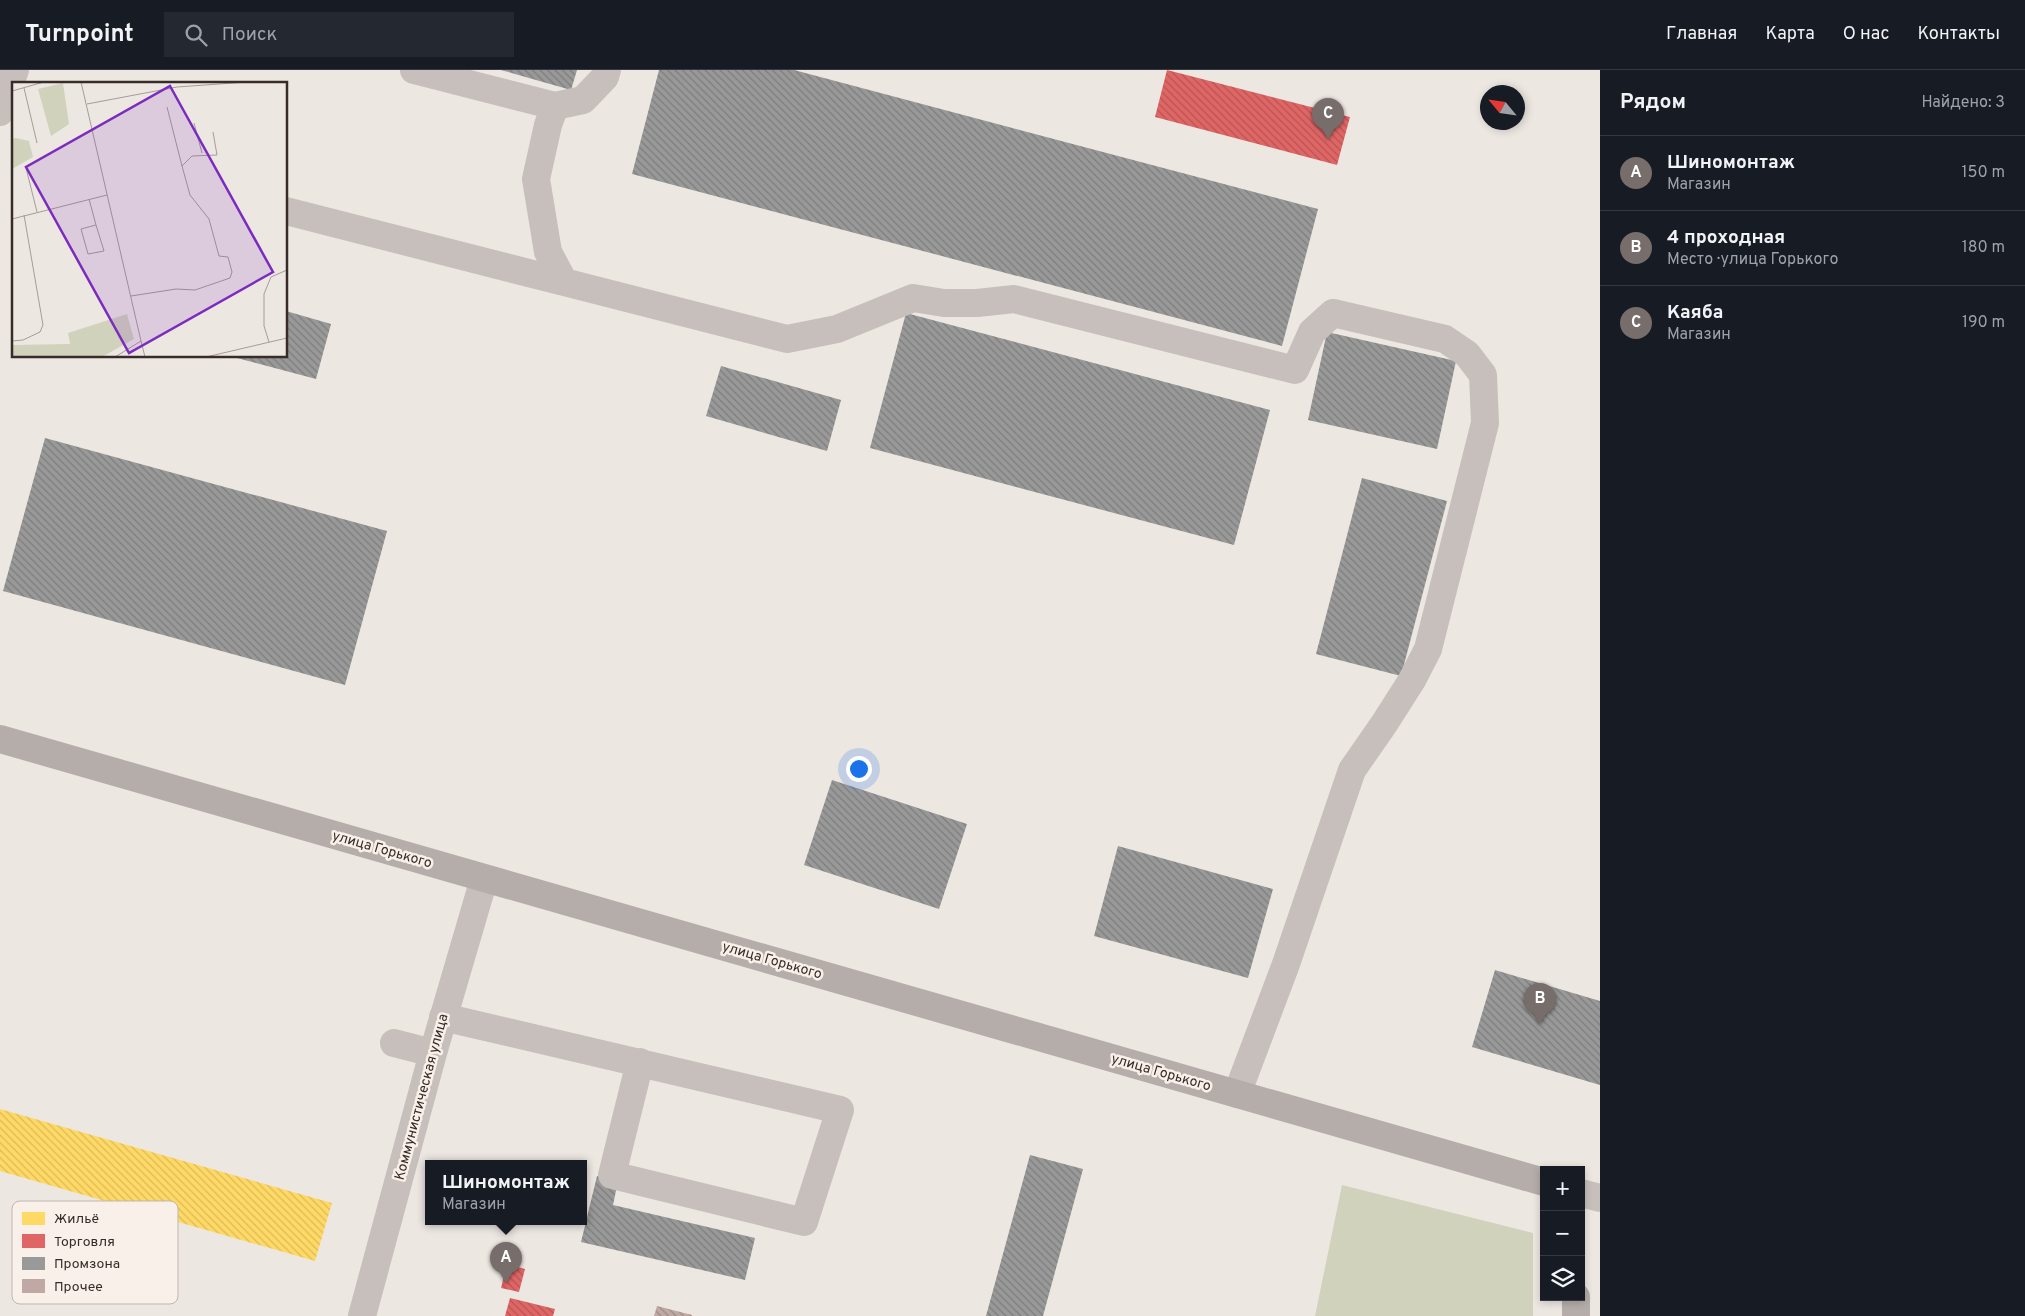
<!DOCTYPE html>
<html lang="ru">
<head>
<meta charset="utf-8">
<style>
	body { margin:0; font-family:Overpass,sans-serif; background:#242831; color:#f1f3f6 }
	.controls { position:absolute; right:15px; bottom:15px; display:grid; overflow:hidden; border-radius:0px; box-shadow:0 2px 8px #0003 }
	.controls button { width:45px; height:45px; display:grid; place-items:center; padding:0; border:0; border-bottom:1px solid #363941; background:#171b24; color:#f1f3f6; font:25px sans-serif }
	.compass { position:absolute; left:1480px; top:15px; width:45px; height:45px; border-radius:50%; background:#171b24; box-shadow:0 2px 8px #0003; rotate:299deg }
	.you { position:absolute; left:858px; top:698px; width:18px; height:18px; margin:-12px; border:4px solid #fff; border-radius:50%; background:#1a73e8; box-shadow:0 0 0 8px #1a73e833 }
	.badge { display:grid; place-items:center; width:32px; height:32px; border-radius:50%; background:#776d6a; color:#fff; font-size:16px; font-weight:700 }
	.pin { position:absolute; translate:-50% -41px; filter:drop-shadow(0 1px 2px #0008) }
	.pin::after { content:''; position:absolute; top:26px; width:18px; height:15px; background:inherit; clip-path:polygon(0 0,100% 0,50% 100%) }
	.popup { position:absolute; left:425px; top:1090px; width:162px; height:65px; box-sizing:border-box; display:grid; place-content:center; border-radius:0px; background:#171b24; filter:drop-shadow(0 1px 4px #0005); font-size:16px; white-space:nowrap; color:#9ea1a6 }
	.popup b { font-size:19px; color:#f1f3f6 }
	.popup::after { content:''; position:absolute; left:50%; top:100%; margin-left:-10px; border:10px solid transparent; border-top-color:#171b24 }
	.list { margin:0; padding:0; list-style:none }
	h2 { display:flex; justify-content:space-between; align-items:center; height:65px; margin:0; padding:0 20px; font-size:21px }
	h2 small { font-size:16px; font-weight:400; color:#9ea1a6 }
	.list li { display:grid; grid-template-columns:32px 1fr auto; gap:15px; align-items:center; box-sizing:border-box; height:75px; padding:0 20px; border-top:1px solid #363941 }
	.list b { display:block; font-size:19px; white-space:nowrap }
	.list p { margin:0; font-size:16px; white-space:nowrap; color:#9ea1a6 }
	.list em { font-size:16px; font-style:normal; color:#9ea1a6 }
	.icon { flex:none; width:28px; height:28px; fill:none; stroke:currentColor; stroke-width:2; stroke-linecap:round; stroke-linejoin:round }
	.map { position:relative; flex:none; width:1600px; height:1246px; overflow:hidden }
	header { display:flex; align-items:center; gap:30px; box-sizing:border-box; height:70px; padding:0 25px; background:#171b24; border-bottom:1px solid #363941 }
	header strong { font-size:24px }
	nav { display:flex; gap:28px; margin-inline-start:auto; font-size:18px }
	.search { width:350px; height:45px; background:#242831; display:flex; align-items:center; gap:12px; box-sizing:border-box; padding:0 18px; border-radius:0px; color:#9ea1a6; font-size:19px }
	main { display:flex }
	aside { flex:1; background:#171b24 }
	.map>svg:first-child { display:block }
	.grass { fill:#d0d2bc }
	.homes { fill:url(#homes-back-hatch) }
	.shops { fill:url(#shops-back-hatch) }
	.industry { fill:url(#industry-back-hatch) }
	.building { fill:url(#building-back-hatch) }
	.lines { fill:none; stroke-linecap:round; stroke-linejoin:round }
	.minor { stroke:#c6bfbb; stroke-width:28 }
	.major { stroke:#b5adaa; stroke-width:28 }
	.labels { text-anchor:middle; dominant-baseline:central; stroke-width:5; stroke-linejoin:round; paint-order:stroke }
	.street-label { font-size:14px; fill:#372c29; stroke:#f9f0e9 }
	.inset-road { fill:none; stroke:#a49c98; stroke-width:1 }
	.view { fill:#7b2cbf; fill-opacity:0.15; stroke:#7b2cbf; stroke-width:2.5 }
	.inset-edge { fill:none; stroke:#372c29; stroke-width:2.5 }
	.key { fill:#f9f0e9; stroke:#bfb5af; stroke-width:1 }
	.key-label { font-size:14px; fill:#372c29 }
</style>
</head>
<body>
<header>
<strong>Turnpoint</strong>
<div class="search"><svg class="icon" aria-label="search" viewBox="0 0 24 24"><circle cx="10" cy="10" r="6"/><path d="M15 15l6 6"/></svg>Поиск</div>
<nav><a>Главная</a><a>Карта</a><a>О нас</a><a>Контакты</a></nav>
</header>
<main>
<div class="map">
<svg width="1600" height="1246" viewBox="0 0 1600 1246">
	<defs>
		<pattern id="homes-back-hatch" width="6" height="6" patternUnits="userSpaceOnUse" patternTransform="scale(1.25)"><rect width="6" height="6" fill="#ffd966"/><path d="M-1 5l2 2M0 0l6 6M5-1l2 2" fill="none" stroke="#dbba58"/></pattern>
		<pattern id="shops-back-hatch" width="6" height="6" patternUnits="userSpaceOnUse" patternTransform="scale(1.25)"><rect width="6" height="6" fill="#e06666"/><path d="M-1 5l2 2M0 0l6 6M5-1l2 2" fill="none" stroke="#b65454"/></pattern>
		<pattern id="industry-back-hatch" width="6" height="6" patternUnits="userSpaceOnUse" patternTransform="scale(1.25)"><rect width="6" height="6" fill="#999"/><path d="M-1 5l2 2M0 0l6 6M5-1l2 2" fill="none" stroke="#7e7d7d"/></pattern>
		<pattern id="building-back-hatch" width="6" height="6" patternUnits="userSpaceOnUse" patternTransform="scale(1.25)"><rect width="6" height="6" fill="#c0a9a4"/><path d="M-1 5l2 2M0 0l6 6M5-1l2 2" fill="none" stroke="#9d8a86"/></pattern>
	</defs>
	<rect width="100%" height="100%" fill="#ede7e2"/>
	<path class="grass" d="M1342 1115 1533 1163V1246H1315Z"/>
	<path class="homes" d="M0 1039 332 1133 315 1191 0 1101Z"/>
	<path class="shops" d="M1167 0 1350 47 1337 95 1155 47Z
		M507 1194 525 1199 519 1222 501 1218Z
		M510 1228 555 1239 553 1246H505Z"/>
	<path class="industry" d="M501 0H577L571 20Z
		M659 0H794L1318 139 1282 276 632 104Z
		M286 241 331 254 316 309 233 287 286 286Z
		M906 243 1270 340 1234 475 870 378Z
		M1327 262 1456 291 1437 379 1308 350Z
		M721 296 841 330 827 381 706 346Z
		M45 368 387 461 345 615 3 521Z
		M1362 408 1447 431 1401 606 1316 584Z
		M832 710 967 754 939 839 804 795Z
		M1118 776 1273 819 1248 908 1094 866Z
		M1495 900 1600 931V1015L1472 977Z
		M1030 1085 1083 1099 1043 1246H986Z
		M597 1106 618 1111 613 1135 755 1168 745 1210 581 1172Z"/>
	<path class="building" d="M657 1236 692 1245V1246H654Z"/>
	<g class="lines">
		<path class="minor" d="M414 0 555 36
			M607 0 605 7 583 30 555 36 548 55 536 109 548 182 564 212 787 269 837 259 913 228 944 233H977L1014 229 1295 300 1312 262 1333 243 1445 269 1467 284 1483 305 1485 353 1428 579 1412 610 1384 654 1352 700 1286 894 1237 1024
			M0 42 15 0
			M286 141 564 212
			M443 947 840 1040 804 1152 612 1105 640 992
			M394 973 433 983
			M1581 1123 1600 1128
			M362 1246 433 983 484 809"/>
		<path class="major" d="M0 669 1544 1112
			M1576 1227V1246"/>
	</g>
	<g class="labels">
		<g class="street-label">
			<text transform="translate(382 780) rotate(16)">улица Горького</text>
			<text transform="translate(772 891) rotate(16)">улица Горького</text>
			<text transform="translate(1161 1003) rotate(16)">улица Горького</text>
			<text transform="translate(422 1027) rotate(-75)">Коммунистическая улица</text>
		</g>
	</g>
	<g transform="translate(12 12)">
		<rect width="275" height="275" fill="#ede7e2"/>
		<path d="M115 232 122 257 90 275H0V263L58 262 56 251Z" fill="#d0d2bc"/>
		<path d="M51 1 57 42 39 54 26 7ZM4 56 17 59 21 75 0 87V57Z" fill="#d0d2bc"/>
		<path class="inset-road" d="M69 0 129 259 103 275M12 6 25 61M0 9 32 0M75 22 165 5 235 0M155 25 170 84M182 41 190 71M14 86 25 130M77 117 84 143 92 169 76 172 69 147 84 143M0 137 95 113M119 214 164 207 183 208 218 196 220 190 216 175 207 174 197 137 178 113 170 84 180 74 205 73 201 50M0 259 11 258 28 250 31 243 12 133M129 259 133 275M257 260 252 244V212L259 195 275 188M194 275 275 256"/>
		<path class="view" d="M158 4 261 190 117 271 14 85Z"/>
		<rect width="275" height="275" class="inset-edge"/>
	</g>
	<rect x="12" y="1131" width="166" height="103" rx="8" class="key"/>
	<rect x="22" y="1142" width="23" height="13" fill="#ffd966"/>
	<rect x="22" y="1164" width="23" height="14" fill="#e06666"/>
	<rect x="22" y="1187" width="23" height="13" fill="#999"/>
	<rect x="22" y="1209" width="23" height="14" fill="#c0a9a4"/>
	<g class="key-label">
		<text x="54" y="1153">Жильё</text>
		<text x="54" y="1176">Торговля</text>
		<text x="54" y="1198">Промзона</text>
		<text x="54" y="1221">Прочее</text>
	</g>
</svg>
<div class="controls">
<button>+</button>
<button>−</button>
<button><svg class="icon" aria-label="layers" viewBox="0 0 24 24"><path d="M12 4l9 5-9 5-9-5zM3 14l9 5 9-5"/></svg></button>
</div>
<svg class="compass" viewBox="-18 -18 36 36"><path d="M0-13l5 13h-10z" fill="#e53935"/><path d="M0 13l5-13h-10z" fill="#9ea1a6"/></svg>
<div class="you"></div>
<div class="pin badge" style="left:506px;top:1213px">A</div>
<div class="popup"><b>Шиномонтаж</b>Магазин</div>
<div class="pin badge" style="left:1540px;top:954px">B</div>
<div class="pin badge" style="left:1328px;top:69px">C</div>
</div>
<aside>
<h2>Рядом<small>Найдено: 3</small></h2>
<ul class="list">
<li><span class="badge">A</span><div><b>Шиномонтаж</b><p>Магазин</p></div><em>150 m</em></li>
<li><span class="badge">B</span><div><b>4 проходная</b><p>Место · улица Горького</p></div><em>180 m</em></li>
<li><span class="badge">C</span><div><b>Каяба</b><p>Магазин</p></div><em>190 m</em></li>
</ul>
</aside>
</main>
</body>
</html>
